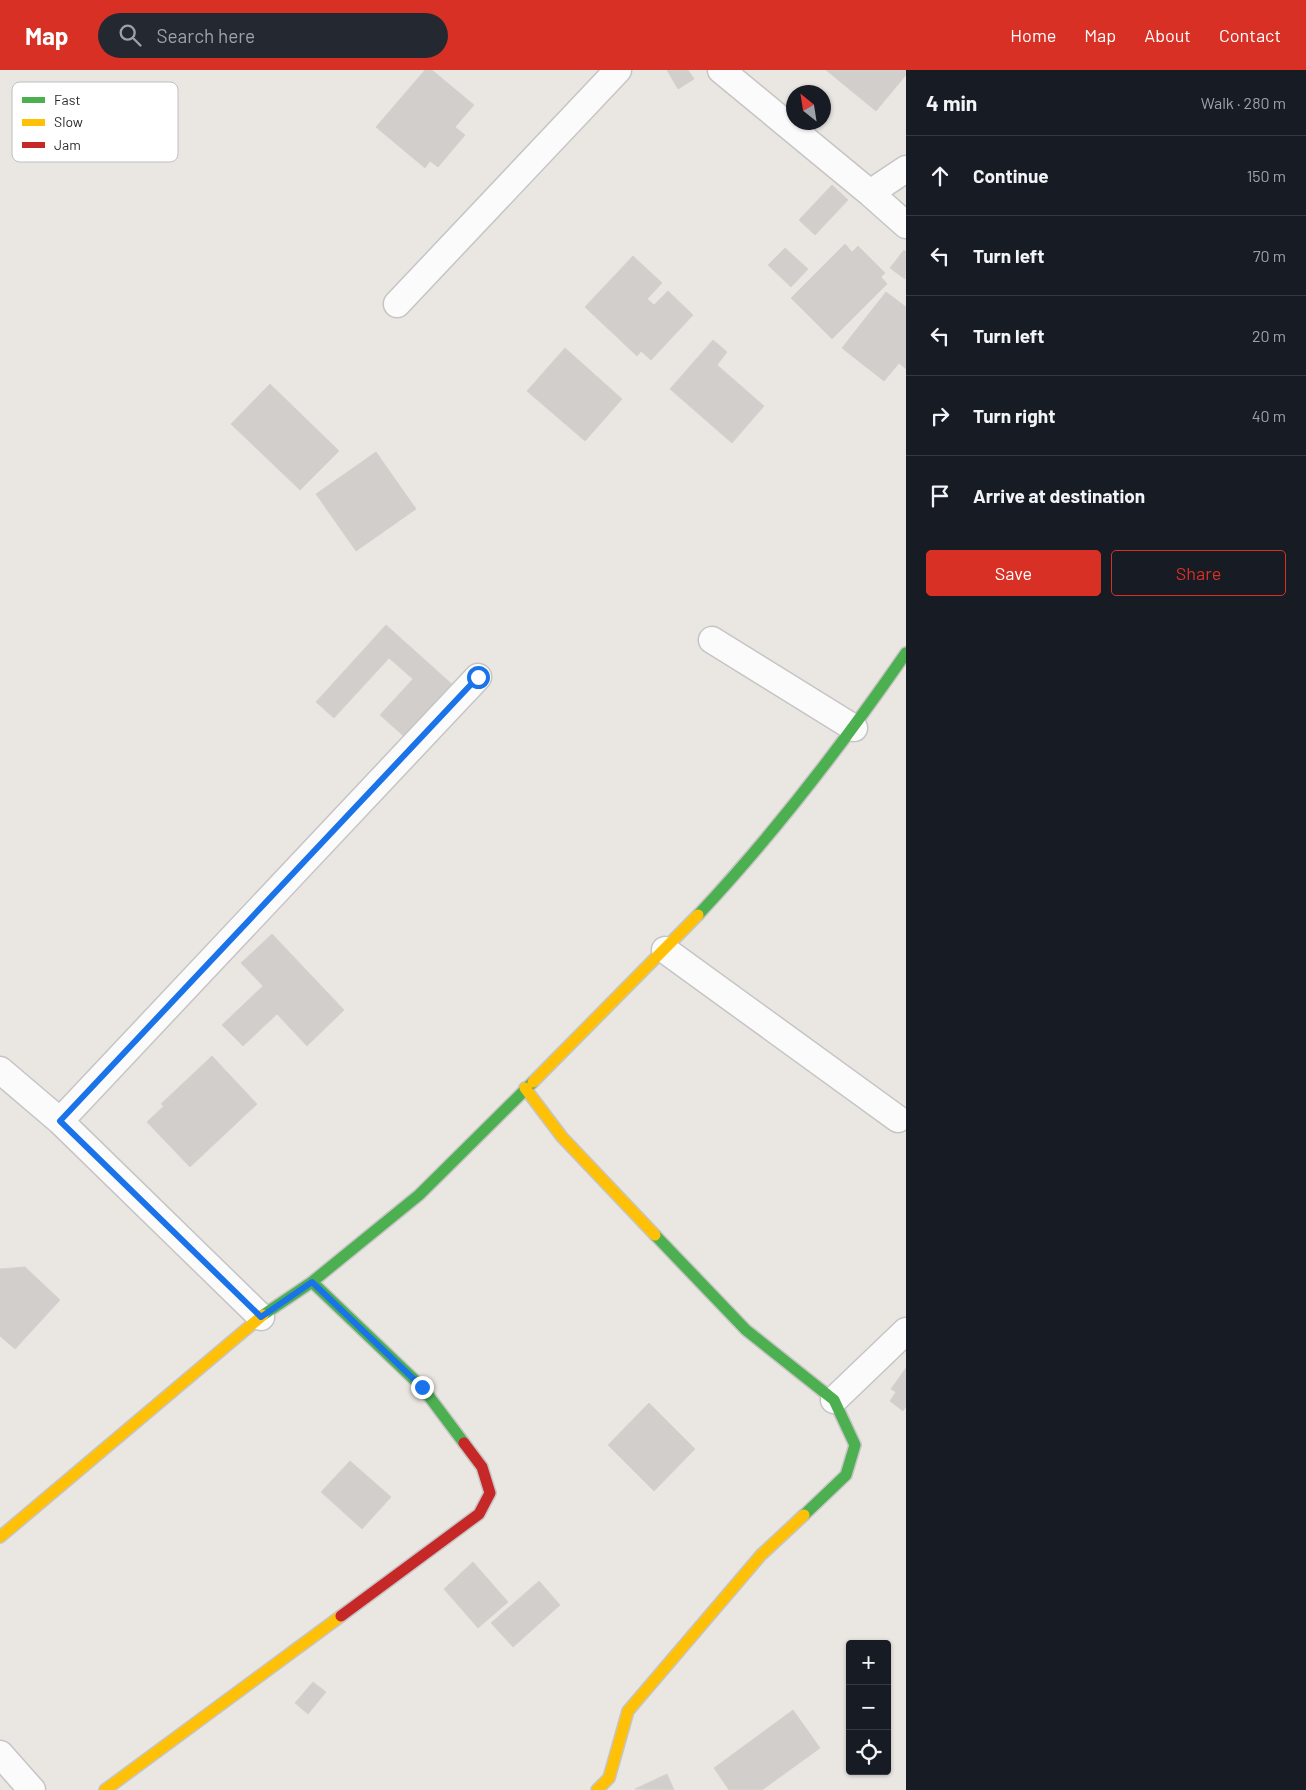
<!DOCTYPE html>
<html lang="en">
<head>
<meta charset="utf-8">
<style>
	body { margin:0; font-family:Barlow,sans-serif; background:#242831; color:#f1f3f6 }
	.controls { position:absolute; right:15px; bottom:15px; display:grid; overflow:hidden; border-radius:5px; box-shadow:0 1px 4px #0004 }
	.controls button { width:45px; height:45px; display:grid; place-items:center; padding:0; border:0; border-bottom:1px solid #363941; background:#171b24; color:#f1f3f6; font:25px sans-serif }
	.compass { position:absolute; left:786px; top:15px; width:45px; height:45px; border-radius:50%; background:#171b24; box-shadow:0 1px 4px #0004; rotate:330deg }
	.stop { position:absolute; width:15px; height:15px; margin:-11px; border:4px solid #1a73e8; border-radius:50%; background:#fff }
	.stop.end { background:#1a73e8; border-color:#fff; box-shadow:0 1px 5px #0008 }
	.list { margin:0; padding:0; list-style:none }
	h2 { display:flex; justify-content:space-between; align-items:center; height:65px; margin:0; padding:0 20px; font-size:21px }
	h2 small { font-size:16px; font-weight:400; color:#9ea1a6 }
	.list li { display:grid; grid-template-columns:32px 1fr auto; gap:15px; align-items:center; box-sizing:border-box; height:80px; padding:0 20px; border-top:1px solid #363941 }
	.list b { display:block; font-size:19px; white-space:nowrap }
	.list em { font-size:16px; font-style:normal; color:#9ea1a6 }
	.actions { display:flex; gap:10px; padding:15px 20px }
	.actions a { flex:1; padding:11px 0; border:1px solid #d93025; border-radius:5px; text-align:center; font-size:18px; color:#d93025 }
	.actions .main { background:#d93025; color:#fff }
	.icon { flex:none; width:28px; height:28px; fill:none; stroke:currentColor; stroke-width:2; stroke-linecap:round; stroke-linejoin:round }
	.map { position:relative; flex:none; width:906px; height:1720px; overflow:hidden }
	header { display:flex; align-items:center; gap:30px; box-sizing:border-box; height:70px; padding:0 25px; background:#d93025; color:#fff }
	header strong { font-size:24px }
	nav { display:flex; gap:28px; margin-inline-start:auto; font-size:18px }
	.search { width:350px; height:45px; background:#242831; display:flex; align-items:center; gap:12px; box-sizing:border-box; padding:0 18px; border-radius:28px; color:#9ea1a6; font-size:19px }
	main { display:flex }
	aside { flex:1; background:#171b24 }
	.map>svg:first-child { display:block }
	.building { fill:#d1cecb; stroke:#d5d2ce }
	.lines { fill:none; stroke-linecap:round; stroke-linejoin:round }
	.street-casing { stroke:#c6c5c5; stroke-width:29 }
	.fast-casing { stroke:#c6c5c5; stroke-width:14 }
	.slow-casing { stroke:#c6c5c5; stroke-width:14 }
	.jam-casing { stroke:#c6c5c5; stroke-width:14 }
	.street { stroke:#fcfbfb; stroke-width:26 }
	.fast { stroke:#4caf50; stroke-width:11 }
	.slow { stroke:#ffc107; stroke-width:11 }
	.jam { stroke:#c62828; stroke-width:11 }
	.route { stroke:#1a73e8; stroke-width:6 }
	.key { fill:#fff; stroke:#c0c0c0; stroke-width:1 }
	.key-label { font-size:14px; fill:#2c2c2c }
</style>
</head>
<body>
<header>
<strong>Map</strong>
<div class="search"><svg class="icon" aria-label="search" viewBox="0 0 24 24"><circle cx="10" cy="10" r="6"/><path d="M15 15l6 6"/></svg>Search here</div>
<nav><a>Home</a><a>Map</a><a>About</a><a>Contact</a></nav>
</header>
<main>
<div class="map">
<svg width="906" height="1720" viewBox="0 0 906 1720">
	<rect width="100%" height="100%" fill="#eae6e2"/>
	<path class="building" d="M425 0H432L474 35 455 57 465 65 438 97 430 91 425 98 376 57Z
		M667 0H688L694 9 678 19Z
		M826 0H906V5L876 41Z
		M832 115 848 130 815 165 799 150Z
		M845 174 852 182 858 176 885 203 881 207 887 214 832 269 791 228Z
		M785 178 808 199 791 217 768 195Z
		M904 180 906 182 905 209 890 198Z
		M633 186 662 213 647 229 654 235 668 221 693 245 651 290 641 281 637 286 585 237Z
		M886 222 906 237V299L899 293 884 311 842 278Z
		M713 270 727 282 717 295 764 336 732 373 670 319Z
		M565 278 622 329 585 371 527 321Z
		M270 314 339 381 300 420 231 354Z
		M376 382 416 439 356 481 316 424Z
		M386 555 455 617 407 669 380 645 413 609 389 588 334 648 316 632Z
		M272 864 344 940 307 976 277 944 243 976 222 955 263 916 241 893Z
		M212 986 257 1034 190 1097 147 1052 164 1036 161 1034Z
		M25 1197 60 1230 15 1279 0 1266V1199Z
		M906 1298V1336L903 1341 890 1331 896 1322 891 1319Z
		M649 1333 695 1379 654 1421 608 1375Z
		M350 1391 391 1427 362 1459 321 1422Z
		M473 1492 508 1532 478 1558 444 1519Z
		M539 1511 560 1535 513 1577 491 1553Z
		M313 1612 326 1622 308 1644 295 1633Z
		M793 1640 820 1678 762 1720H729L714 1698Z
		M667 1704 674 1720 635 1719Z"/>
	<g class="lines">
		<defs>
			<path id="street" d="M721 0 870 123 906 155
				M870 123 906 99
				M397 234 618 0
				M712 570 854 658
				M665 880 898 1049
				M0 1000 60 1051 261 1247
				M60 1051 478 607
				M834 1330 906 1261
				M0 1684 32 1720"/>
			<path id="fast" d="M698 845C774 764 843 674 906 583
				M655 1165 746 1260 834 1330 855 1375 846 1405 804 1445
				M312 1212 422 1317 464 1373
				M263 1245 312 1212 419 1125 533 1012"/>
			<path id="slow" d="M533 1012 698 845
				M525 1018 562 1067 655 1165
				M0 1467 263 1245
				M105 1720 341 1546
				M597 1720 609 1708 628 1641 761 1485 804 1445"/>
			<path id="jam" d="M341 1546 479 1444 490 1423 482 1397 464 1373"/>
		</defs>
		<use href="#street" class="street-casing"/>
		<use href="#fast" class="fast-casing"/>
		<use href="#slow" class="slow-casing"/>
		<use href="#jam" class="jam-casing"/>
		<use href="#street" class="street"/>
		<use href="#fast" class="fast"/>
		<use href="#slow" class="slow"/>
		<use href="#jam" class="jam"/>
	</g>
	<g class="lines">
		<path class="route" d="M422 1317 312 1212 261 1247 60 1051 478 607"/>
	</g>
	<rect x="12" y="12" width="166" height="80" rx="8" class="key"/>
	<rect x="22" y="27" width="23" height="6" fill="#4caf50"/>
	<rect x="22" y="49" width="23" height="7" fill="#ffc107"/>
	<rect x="22" y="72" width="23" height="6" fill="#c62828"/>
	<g class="key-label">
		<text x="54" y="35">Fast</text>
		<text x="54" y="57">Slow</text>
		<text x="54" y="80">Jam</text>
	</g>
</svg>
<div class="controls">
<button>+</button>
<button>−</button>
<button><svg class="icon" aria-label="locate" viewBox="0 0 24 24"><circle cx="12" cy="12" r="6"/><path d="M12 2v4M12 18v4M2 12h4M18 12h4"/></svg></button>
</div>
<svg class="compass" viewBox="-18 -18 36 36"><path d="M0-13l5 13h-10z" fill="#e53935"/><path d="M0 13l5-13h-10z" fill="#9ea1a6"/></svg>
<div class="stop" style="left:478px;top:607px"></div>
<div class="stop end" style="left:422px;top:1317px"></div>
</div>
<aside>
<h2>4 min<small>Walk · 280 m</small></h2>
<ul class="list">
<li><svg class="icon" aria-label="ahead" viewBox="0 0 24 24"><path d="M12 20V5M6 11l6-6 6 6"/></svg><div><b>Continue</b></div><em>150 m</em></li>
<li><svg class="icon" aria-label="left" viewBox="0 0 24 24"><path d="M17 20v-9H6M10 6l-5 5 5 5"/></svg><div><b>Turn left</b></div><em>70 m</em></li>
<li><svg class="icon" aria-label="left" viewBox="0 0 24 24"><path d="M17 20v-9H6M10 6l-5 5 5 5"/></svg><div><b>Turn left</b></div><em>20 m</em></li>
<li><svg class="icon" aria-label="right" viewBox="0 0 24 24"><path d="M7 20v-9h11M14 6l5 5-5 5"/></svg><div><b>Turn right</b></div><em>40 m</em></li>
<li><svg class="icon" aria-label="arrive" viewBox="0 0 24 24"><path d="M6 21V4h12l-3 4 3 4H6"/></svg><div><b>Arrive at destination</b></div></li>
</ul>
<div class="actions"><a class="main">Save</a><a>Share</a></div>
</aside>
</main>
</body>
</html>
